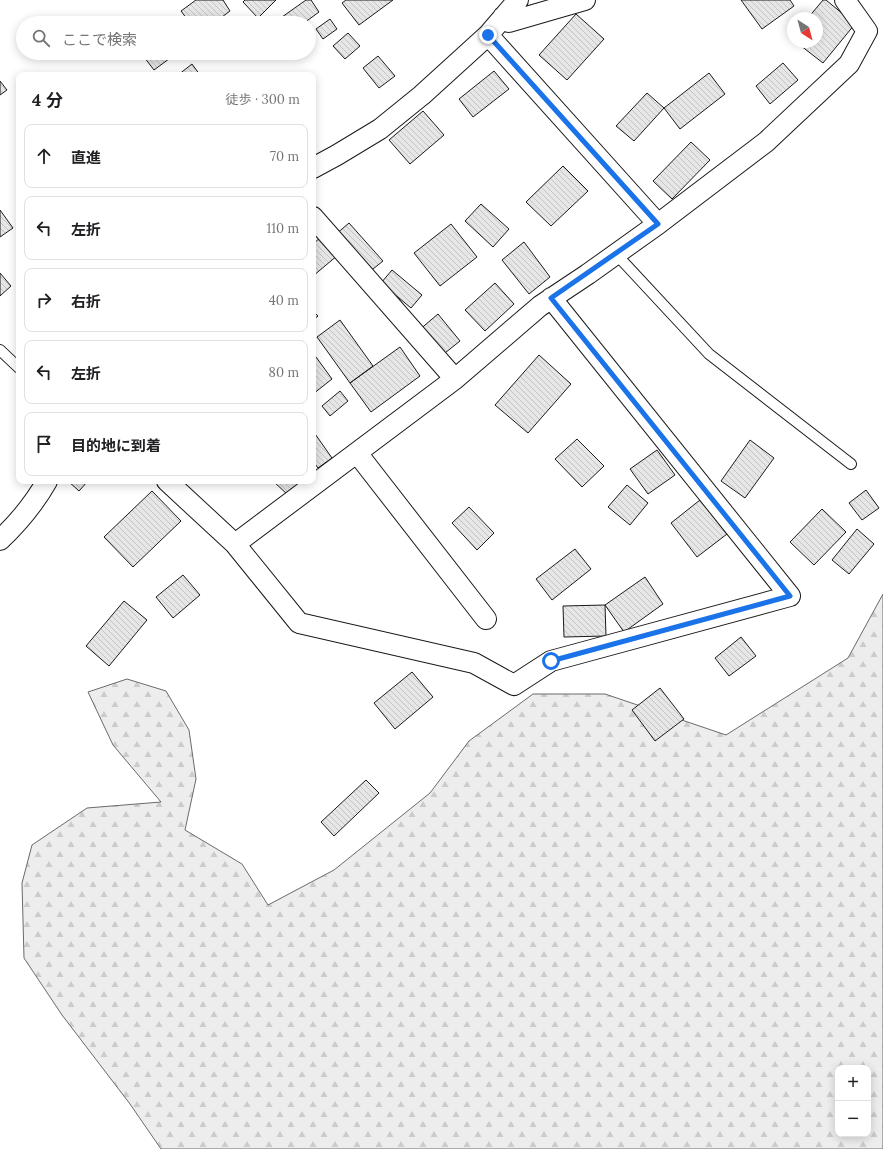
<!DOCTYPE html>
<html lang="ja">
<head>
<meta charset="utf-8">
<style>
	body { margin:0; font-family:Lora,"Noto Sans JP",serif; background:#f6f6f6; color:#202124 }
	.controls { position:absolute; right:12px; bottom:12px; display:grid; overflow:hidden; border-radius:8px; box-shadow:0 2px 10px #0003 }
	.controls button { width:36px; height:36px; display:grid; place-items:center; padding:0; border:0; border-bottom:1px solid #e0e0e0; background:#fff; color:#202124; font:20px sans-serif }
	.compass { position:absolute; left:787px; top:12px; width:36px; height:36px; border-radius:50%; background:#fff; box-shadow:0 2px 10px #0003; rotate:144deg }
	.stop { position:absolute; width:12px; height:12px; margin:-9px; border:3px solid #1a73e8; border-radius:50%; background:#fff }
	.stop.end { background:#1a73e8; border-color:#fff; box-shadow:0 1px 4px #0008 }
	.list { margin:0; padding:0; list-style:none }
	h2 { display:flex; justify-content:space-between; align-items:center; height:52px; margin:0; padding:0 16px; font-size:17px }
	h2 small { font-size:13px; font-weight:400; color:#757577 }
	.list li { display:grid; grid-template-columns:26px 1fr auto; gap:12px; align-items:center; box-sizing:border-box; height:64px; margin:0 8px 8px; padding:0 8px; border:1px solid #e0e0e0; border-radius:8px }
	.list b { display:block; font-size:15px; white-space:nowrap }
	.list em { font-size:13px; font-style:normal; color:#757577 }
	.icon { flex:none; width:22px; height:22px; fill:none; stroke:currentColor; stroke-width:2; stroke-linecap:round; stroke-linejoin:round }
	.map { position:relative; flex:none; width:883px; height:1149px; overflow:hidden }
	.search { position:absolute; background:#fff; box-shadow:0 2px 10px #0003; left:16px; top:16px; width:300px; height:44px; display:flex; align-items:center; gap:10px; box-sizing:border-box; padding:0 14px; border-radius:22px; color:#757577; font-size:15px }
	.panel { position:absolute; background:#fff; box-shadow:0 2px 10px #0003; left:16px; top:72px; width:300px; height:412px; border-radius:8px }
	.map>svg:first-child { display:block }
	.forest { fill:url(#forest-firs); stroke:#6a6a6a; fill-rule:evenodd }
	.building { fill:url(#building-back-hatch); stroke:#1a1a1a }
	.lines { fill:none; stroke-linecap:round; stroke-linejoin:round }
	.lane-casing { stroke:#1a1a1a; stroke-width:12 }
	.street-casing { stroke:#1a1a1a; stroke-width:22 }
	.lane { stroke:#fff; stroke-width:10 }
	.street { stroke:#fff; stroke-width:20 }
	.route { stroke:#1a73e8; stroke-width:5 }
</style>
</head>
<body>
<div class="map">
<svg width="883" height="1149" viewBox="0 0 883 1149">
	<defs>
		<pattern id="forest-firs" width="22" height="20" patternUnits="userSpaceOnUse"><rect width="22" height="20" fill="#ededed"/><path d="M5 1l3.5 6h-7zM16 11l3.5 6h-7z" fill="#cbcbcb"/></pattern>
		<pattern id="building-back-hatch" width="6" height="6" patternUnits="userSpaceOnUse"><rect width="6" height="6" fill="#e6e6e6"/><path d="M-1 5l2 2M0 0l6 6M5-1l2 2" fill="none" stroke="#c5c5c5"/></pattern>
	</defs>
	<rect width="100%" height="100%" fill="#fff"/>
	<path class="forest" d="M883 594V1149H161L130 1104 62 1015 24 958 22 883 32 845 87 808 161 802 113 745 88 692 127 679 166 691 189 730 196 779 185 830 242 864 268 905 334 870 430 793 469 741 533 694H605L726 735 848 658ZM838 1068H868V1134H838Z"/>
	<path class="building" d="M196 0H223L230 11 214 23H190L181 11Z
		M245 0H276L258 18 243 2Z
		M306 0H311L319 12 304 23H286L282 17Z
		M346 0H393L359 25 342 3Z
		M741 0H790L794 6 762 29Z
		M823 0H826L855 24 823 63 796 42H817V18H808Z
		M576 14 604 39 567 80 539 55Z
		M330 19 337 29 323 39 316 29Z
		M348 33 360 46 345 59 333 46Z
		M141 53H177L154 70Z
		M378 56 395 76 379 88 363 68Z
		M783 63 798 80 770 104 756 86Z
		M192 64 200 75H178Z
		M494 71 509 89 473 117 459 99Z
		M709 73 725 94 680 129 664 108Z
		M0 81 7 90 0 95Z
		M647 93 664 108 634 141 616 126Z
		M423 111 444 135 410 164 389 140Z
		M691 142 710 160 672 199 653 181Z
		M563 166 588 191 551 226 526 202Z
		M481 204 509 229 493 247 465 221Z
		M0 210 13 228 0 237Z
		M349 223 383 261 368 273 335 235Z
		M451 224 477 257 440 286 414 253Z
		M322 236 338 255 313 276V244Z
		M524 242 550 277 529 294 502 260Z
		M392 270 422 295 411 308 381 283Z
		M0 273 11 286 0 296Z
		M495 283 514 304 485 331 465 310Z
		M313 311 318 316 313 320Z
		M438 314 460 341 440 357 418 331Z
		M340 320 373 366 350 383 317 337Z
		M400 347 420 376 371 412 350 383Z
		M539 355 571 384 528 433 495 405Z
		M316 357 332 379 313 394V359Z
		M340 391 348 401 330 416 322 406Z
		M313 431 332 458 318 468 313 461Z
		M577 439 604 466 582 487 555 459Z
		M750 440 774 458 745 498 721 481Z
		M657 450 675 475 648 494 630 469Z
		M68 481H88L79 491Z
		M273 481H302L288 495Z
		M627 485 648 503 630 525 608 507Z
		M866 490 879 508 862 520 849 503Z
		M152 491 181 521 133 567 104 537Z
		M700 500 727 534 697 557 671 523Z
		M469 507 494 533 477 550 452 523Z
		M822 509 846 532 814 565 790 542Z
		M857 529 874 544 849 574 832 560Z
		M575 549 591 569 552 600 536 579Z
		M183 575 200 595 173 618 156 597Z
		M645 577 663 604 624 632 605 605Z
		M124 601 147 620 109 666 86 646Z
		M605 605 606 636 564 637 563 606Z
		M741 637 756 656 729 676 715 658Z
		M412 672 433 697 395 729 374 703Z
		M660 688 684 719 655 741 632 710Z
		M366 780 379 793 334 836 321 822Z"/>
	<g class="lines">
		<defs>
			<path id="lane" d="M616 254 709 354 851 464
				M0 350 19 368"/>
			<path id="street" d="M503 17 509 22 585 0
				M488 35 658 224
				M313 168 337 155 380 129 422 95 488 35 518 0
				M313 217 455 379
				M357 453 486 619
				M167 481 235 544 455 379 540 306 588 274 658 224 766 142 849 64 867 31 845 0
				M0 540C19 522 34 504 47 481
				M235 544 299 623 474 663 514 685 551 661 790 596 551 298"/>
		</defs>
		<use href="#lane" class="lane-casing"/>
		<use href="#street" class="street-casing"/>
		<use href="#lane" class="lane"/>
		<use href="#street" class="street"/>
	</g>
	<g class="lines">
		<path class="route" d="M488 35 658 224 551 298 790 596 551 661"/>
	</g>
</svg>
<div class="controls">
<button>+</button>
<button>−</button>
</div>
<svg class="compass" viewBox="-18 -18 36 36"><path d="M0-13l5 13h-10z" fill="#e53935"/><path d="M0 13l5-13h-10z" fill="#757577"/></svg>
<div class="stop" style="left:551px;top:661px"></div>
<div class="stop end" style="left:488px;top:35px"></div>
<div class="search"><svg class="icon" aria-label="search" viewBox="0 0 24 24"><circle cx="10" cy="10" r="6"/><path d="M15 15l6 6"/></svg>ここで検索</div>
<section class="panel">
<h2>4 分<small>徒歩 · 300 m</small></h2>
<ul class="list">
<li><svg class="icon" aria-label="ahead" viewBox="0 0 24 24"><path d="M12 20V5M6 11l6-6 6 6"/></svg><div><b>直進</b></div><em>70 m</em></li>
<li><svg class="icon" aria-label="left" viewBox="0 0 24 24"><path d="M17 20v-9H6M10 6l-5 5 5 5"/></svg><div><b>左折</b></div><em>110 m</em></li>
<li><svg class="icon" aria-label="right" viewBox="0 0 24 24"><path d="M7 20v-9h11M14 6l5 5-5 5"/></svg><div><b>右折</b></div><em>40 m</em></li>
<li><svg class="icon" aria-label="left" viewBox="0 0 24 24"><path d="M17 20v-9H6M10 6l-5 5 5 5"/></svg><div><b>左折</b></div><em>80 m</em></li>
<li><svg class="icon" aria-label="arrive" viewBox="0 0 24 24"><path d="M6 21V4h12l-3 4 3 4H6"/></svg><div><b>目的地に到着</b></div></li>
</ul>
</section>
</div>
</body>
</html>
